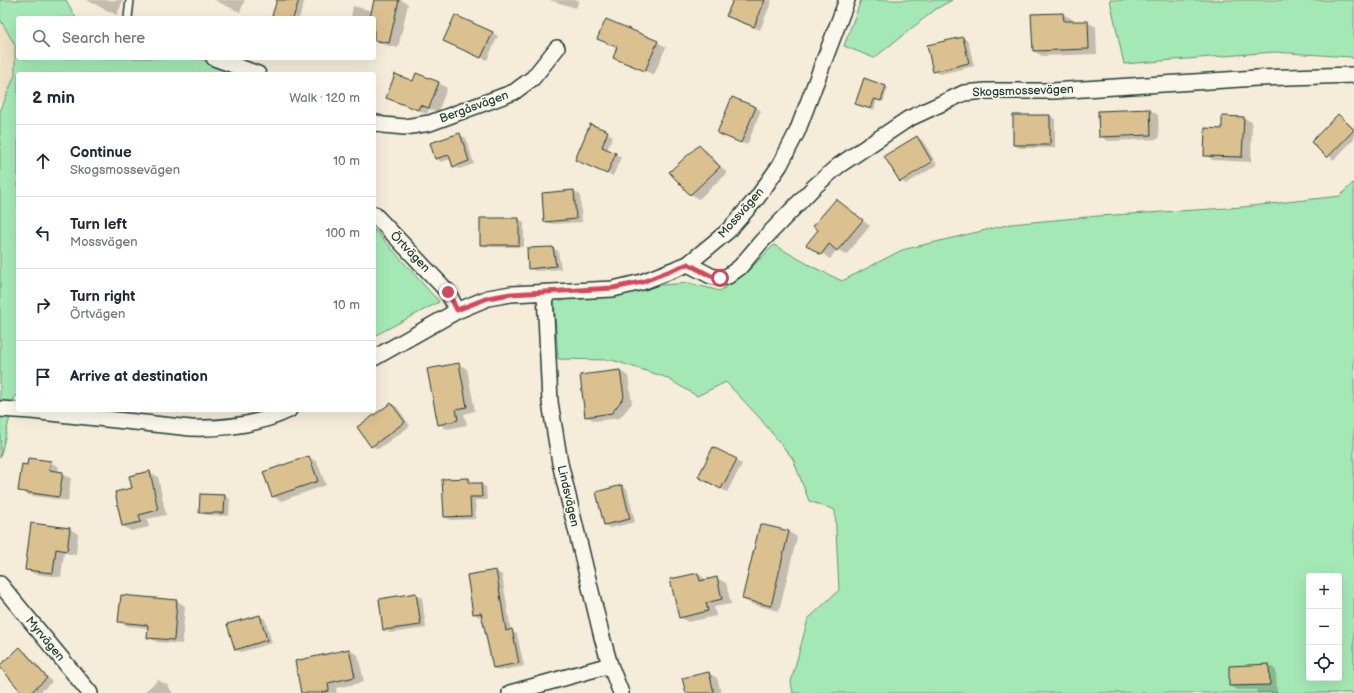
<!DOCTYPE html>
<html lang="en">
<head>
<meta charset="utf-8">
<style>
	body { margin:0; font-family:"Balsamiq Sans",sans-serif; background:#f6f6f7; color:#1f2937 }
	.controls { position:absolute; right:12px; bottom:12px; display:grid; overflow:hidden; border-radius:4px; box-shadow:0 4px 16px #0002 }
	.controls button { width:36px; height:36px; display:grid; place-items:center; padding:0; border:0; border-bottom:1px solid #e0e1e3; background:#fff; color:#1f2937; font:20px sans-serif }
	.stop { position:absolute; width:12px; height:12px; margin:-9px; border:3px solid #d1495b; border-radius:50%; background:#fff }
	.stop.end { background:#d1495b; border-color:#fff; box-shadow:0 1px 4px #0008 }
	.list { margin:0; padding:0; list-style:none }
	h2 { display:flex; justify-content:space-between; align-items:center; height:52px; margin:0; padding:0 16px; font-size:17px }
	h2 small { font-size:13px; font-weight:400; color:#747a83 }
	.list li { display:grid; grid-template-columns:26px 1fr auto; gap:12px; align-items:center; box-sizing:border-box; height:72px; padding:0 16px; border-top:1px solid #e0e1e3 }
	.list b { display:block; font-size:15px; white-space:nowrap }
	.list p { margin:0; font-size:13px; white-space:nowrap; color:#747a83 }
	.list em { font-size:13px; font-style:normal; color:#747a83 }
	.icon { flex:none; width:22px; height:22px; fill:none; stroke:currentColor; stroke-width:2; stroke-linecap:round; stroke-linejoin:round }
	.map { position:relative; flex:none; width:1354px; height:693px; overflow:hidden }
	.search { position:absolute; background:#fff; box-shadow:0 4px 16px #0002; left:16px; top:16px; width:360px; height:44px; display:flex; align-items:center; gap:10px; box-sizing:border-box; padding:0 14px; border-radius:4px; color:#747a83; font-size:15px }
	.panel { position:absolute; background:#fff; box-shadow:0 4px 16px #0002; left:16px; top:72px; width:360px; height:340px; border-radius:4px }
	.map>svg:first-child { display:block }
	.built { fill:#eddfc4 }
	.green { fill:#a4e9b5; stroke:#629374; fill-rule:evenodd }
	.shadow { fill:#0003 }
	.building { fill:#dbc090; stroke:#1f3d34 }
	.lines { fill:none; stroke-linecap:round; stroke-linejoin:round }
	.lane-casing { stroke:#1f3d34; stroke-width:10 }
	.street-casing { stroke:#1f3d34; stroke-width:18 }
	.lane { stroke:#fbf7ec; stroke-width:7 }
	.street { stroke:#fbf7ec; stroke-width:15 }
	.route { stroke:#d1495b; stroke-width:5 }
	.labels { text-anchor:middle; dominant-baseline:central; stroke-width:3.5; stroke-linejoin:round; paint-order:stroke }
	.street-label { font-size:12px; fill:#1f3d34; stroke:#fbf7ec }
</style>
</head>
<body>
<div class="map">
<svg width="1354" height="693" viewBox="0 0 1354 693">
	<rect width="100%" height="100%" fill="#f5ecda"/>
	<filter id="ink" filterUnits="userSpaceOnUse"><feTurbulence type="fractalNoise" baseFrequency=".025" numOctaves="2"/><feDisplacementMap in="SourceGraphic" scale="8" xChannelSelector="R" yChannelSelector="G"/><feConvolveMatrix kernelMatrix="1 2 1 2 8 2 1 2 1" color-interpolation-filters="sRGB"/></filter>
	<g filter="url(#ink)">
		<path class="built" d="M0 19 15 45V75L0 112Z"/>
		<path class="green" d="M0 0H66L76 18H18V58H198L245 74H18V396H15L0 458V112L15 75V45L0 19Z
			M861 0H952L936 9 874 58 844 46Z
			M1110 0H1354V60L1351 57 1274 52 1124 64Z
			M1354 182V693H793L791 682 808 619 839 590 835 510 809 501 793 459 758 416 726 382 697 396 665 377 612 360 558 359 554 300 601 298 661 285 689 283 720 291 751 268 774 245 813 267 842 281 902 250 1011 224 1098 216 1243 207 1340 196ZM1309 576H1339V678H1309Z
			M374 229 439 302 374 336Z"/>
		<path class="shadow" d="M86 0H123L117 15Z
			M214 0H245L240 12Z
			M278 0H305L299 18H279L274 15Z
			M375 0H401L408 4 398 48 374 42V18H351L353 6 372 11Z
			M549 0H579L576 8Z
			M734 0H772L760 30 733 19Z
			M1063 14 1072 19V22H1087L1096 27 1097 54 1042 56 1034 51 1032 15Z
			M492 33 498 36 487 60 449 42Z
			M598 38 657 42 666 47 654 75 614 57 618 48Z
			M963 38 968 41 974 66 940 74 934 71Z
			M414 82 439 83 447 88 438 112 429 109 427 114 387 97Z
			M886 87 888 88 883 102 877 100 874 110 859 105Z
			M756 107 761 111 747 145 724 135Z
			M1150 110 1158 115 1159 139 1108 141 1100 136Z
			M1339 115 1354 128V139L1334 160 1313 142Z
			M1050 116 1055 119V148H1020L1014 145Z
			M1244 118 1252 122 1251 162 1213 160 1205 155 1223 130Z
			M591 125 613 136 607 150 621 157 613 176 576 160Z
			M460 135 466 138 474 164 459 169 454 166 451 159 441 162 436 158Z
			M917 137 923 141 934 160 902 179V182L935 161 937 165 906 184 900 181Z
			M699 146 707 151 727 173 699 199 691 194Z
			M574 191 580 195 582 222 551 224 545 221Z
			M836 200 870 226 846 255 837 249 830 259 808 244 820 230Z
			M518 219 524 222V247H487L481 244Z
			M553 248 558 251 561 269 535 271 529 268Z
			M458 364 467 369 475 411 464 414 467 425 447 429 439 424Z
			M620 371 628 376 632 403 620 418 595 421 586 416Z
			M391 404 397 407 410 426 378 449 372 446Z
			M714 449 742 464 727 492 705 480Z
			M309 457 317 462 326 485 281 501 272 496Z
			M50 462 59 467 58 473 71 478 68 501 28 495 19 490 28 466Z
			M150 472 158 477 166 515 147 519 149 527 131 531 123 526 116 493 133 489Z
			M469 479 474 482V484H481L486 487 487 500H475L476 519 451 520 445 517Z
			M621 486 627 489 635 522 610 528 605 525Z
			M224 496 230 499 229 516 206 515 200 512Z
			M761 525 789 532 797 537 779 611 751 604 743 599Z
			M70 529 78 534 76 555 64 553 61 577 35 574 26 569Z
			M496 571 502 575 511 631 517 634 524 666 499 671 493 668 483 616 479 617 474 613Z
			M698 574 707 580 717 578 726 583 731 604 714 607 716 616 688 622 680 617Z
			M416 595 422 598 426 628 390 633 384 630 380 599Z
			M177 601 185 606 182 644 157 642 148 637 149 628 128 626 119 621Z
			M260 616 265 619 272 643 241 652 235 649Z
			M20 649 26 652 52 682 39 693H24Z
			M349 650 358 655 364 682 336 688 337 693H303Z
			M1269 665 1276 670 1277 693H1257L1256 690H1238L1230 686Z
			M709 673 717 678 721 693H687Z
			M158 680 167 685 173 693H143Z"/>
		<path class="building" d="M277 0H299L293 18H280L272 16Z
			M374 0H399L389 43 374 40V18H370Z
			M733 0H765L754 27 726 16Z
			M1063 13 1064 21H1088L1089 49 1033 51 1031 14Z
			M455 15 493 32 481 58 443 41Z
			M606 19 658 41 645 71 613 58 617 47 597 39Z
			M963 37 969 63 933 72 927 45Z
			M416 73 439 82 429 108 420 105 418 110 386 98 395 74 413 81Z
			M864 78 886 86 881 101 874 99 871 109 855 104Z
			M732 97 756 107 741 143 717 133Z
			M1150 109 1151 135 1099 137 1098 111Z
			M1338 114 1354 130 1327 158 1311 142Z
			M1013 115H1050V145H1013Z
			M1222 116 1244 117 1242 157 1204 156 1205 128 1222 129Z
			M590 124 608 131 602 147 616 153 607 174 575 160Z
			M460 133 469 161 453 167 449 155 435 159 430 143Z
			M917 136 932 162 900 182 884 156Z
			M699 145 720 167 690 195 669 172Z
			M574 190 576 219 544 222 542 193Z
			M836 199 863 220 837 251 829 244 821 255 806 245 818 230 813 226Z
			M480 218H519V245H480Z
			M553 247 556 266 528 269 527 248Z
			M459 363 467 407 456 409 458 420 438 425 427 369Z
			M620 370 624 397 612 413 585 417 580 375Z
			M391 403 405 422 371 447 357 427Z
			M713 447 737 459 721 489 698 477Z
			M309 456 318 481 272 497 263 472Z
			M28 458 51 461 49 470 63 472 59 497 18 491 22 464 27 465Z
			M150 471 158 510 139 515 141 522 122 526 115 492 132 488 129 476Z
			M469 478V483H481L482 497H470L471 516 444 517 442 479Z
			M622 485 630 519 604 525 596 492Z
			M200 494 225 495 224 513H199Z
			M31 523 70 528 67 551 56 549 53 573 25 570Z
			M760 524 789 531 771 606 742 599Z
			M496 570 506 631 512 629 519 663 493 668 481 613 473 614 467 575Z
			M698 573 700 581 717 577 722 599 706 603 708 611 679 618 670 579Z
			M416 593 421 625 383 630 379 599Z
			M121 595 177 600 174 640 147 638 148 625 118 622Z
			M260 615 267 640 235 650 227 624Z
			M20 647 47 678 30 693H22L0 667V665Z
			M349 649 355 677 328 683 329 691 319 693H301L295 661Z
			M1269 664 1270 685 1229 686V666Z
			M709 672 714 693H686L682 678Z"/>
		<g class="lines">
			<defs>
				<path id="lane" d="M128 18 130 0"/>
				<path id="street" d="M214 58 258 74
					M374 122 383 125 405 127 430 123 514 92 533 78 557 48
					M374 214 448 292 457 311
					M688 264 711 276 720 278 728 276 740 267 761 242 814 187 838 166 908 119 964 93 986 91H1052L1257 78 1354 75
					M545 293 550 402 560 463 602 637 610 665 621 693
					M374 358 457 311 488 298 511 294 613 289 642 282 688 264 728 231 757 198 780 165 797 132 847 0
					M0 409 31 411 191 428C225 429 258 425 289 410
					M0 584 90 693
					M510 693 610 665"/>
			</defs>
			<use href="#lane" class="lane-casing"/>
			<use href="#street" class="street-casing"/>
			<use href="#lane" class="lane"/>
			<use href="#street" class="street"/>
		</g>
	</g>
	<g class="lines" filter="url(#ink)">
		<path class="route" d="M448 292 457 310 488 298 511 294 613 288 642 282 688 264 711 276 720 278"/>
	</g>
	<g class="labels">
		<g class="street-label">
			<text transform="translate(1023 91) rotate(-2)">Skogsmossevägen</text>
			<text transform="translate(474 107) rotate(-20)">Bergåsvägen</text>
			<text transform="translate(741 213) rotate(-49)">Mossvägen</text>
			<text transform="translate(410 252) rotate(46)">Örtvägen</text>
			<text transform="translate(568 496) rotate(77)">Lindsvägen</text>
			<text transform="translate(45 639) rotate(50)">Myrvägen</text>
		</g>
	</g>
</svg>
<div class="controls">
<button>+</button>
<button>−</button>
<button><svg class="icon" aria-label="locate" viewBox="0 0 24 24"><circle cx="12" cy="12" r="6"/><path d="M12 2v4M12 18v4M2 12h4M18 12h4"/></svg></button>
</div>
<div class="stop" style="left:720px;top:278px"></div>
<div class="stop end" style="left:448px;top:292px"></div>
<div class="search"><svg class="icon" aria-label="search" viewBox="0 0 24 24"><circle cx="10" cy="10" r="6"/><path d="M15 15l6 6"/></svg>Search here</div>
<section class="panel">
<h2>2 min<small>Walk · 120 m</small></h2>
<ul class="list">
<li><svg class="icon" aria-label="ahead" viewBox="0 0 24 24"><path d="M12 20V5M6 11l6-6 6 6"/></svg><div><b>Continue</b><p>Skogsmossevägen</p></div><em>10 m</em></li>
<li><svg class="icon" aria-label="left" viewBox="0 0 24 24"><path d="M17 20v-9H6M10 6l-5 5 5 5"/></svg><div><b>Turn left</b><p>Mossvägen</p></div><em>100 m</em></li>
<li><svg class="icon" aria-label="right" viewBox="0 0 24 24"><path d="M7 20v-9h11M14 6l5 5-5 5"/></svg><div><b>Turn right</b><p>Örtvägen</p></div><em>10 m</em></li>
<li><svg class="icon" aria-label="arrive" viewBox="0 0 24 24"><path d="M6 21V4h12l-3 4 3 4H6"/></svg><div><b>Arrive at destination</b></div></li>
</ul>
</section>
</div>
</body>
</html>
